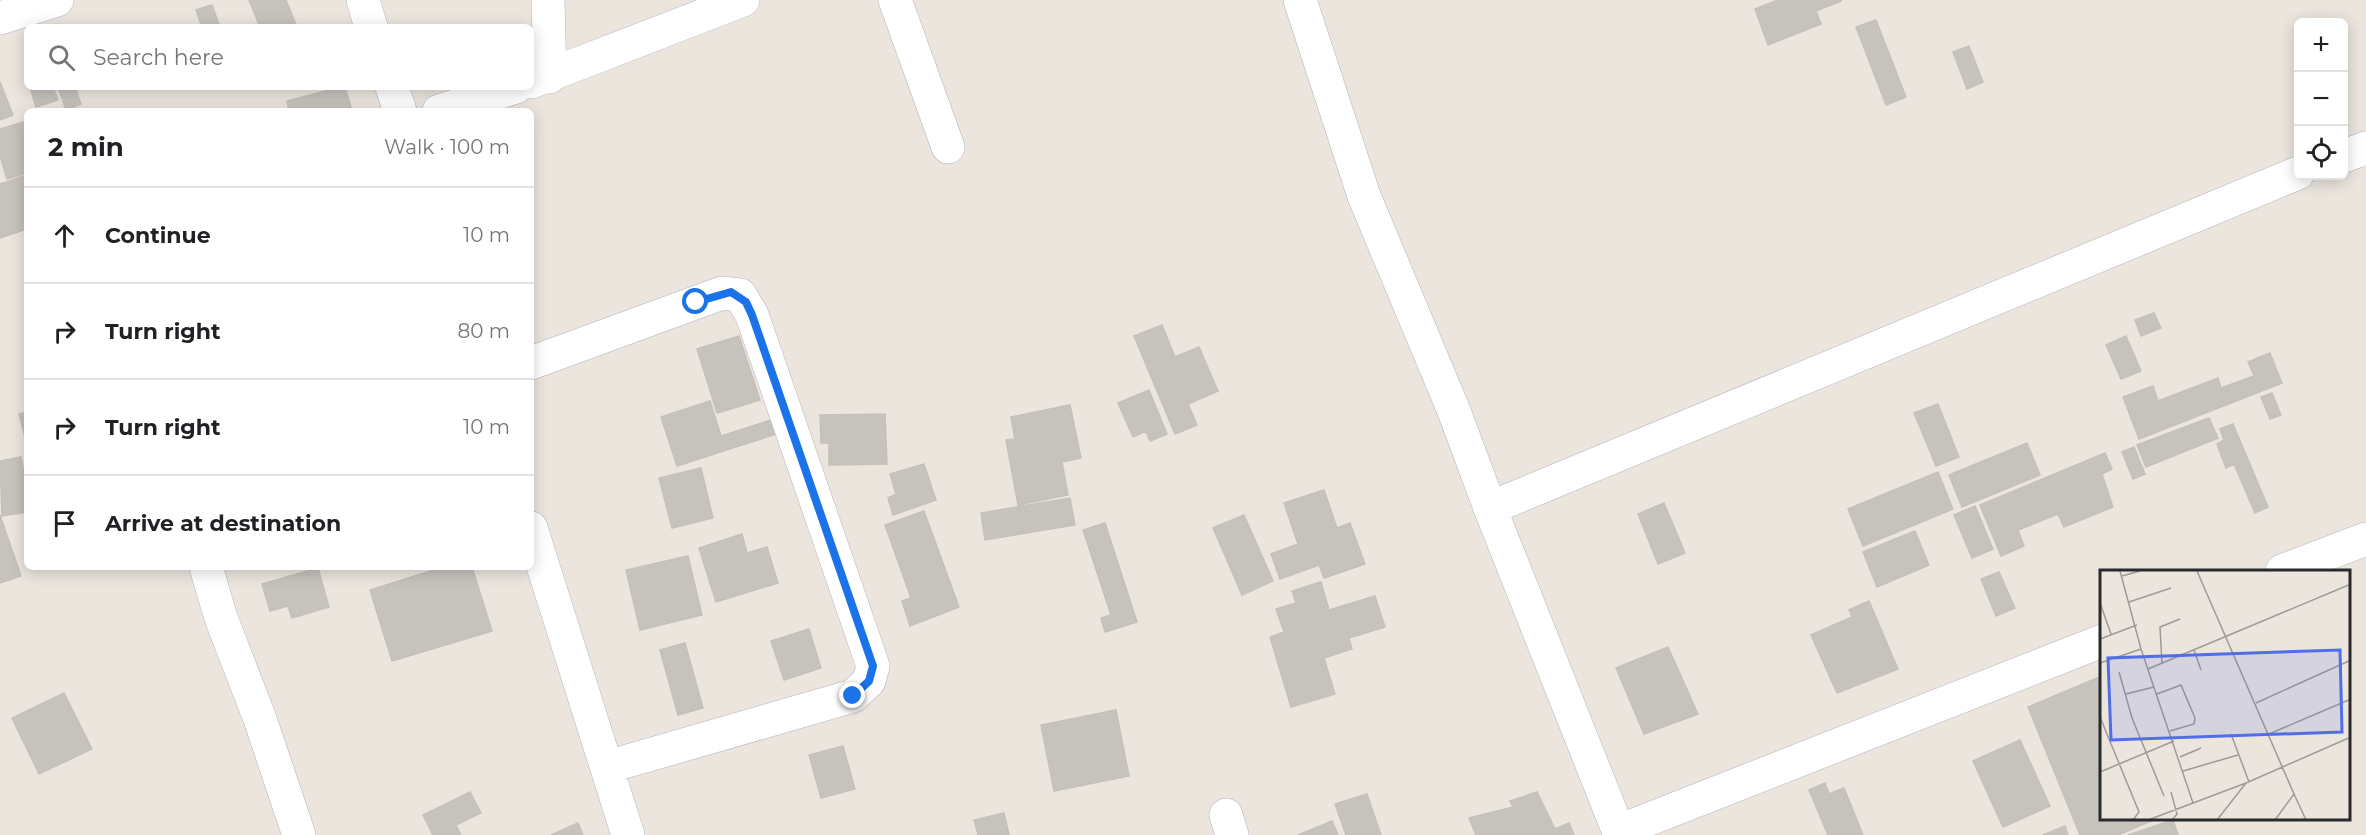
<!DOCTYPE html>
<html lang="en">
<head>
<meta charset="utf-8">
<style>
	body { margin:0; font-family:Montserrat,sans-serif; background:#f2f2f2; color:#202124 }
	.controls { position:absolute; right:18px; top:18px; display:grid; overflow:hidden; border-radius:9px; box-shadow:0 3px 15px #0003 }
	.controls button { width:54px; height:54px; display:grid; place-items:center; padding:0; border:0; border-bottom:2px solid #e0e0e0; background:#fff; color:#202124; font:30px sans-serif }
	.stop { position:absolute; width:18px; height:18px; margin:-14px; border:4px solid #1a73e8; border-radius:50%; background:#fff }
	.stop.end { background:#1a73e8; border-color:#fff; box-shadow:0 2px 6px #0008 }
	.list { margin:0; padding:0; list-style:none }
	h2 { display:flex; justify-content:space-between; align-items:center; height:78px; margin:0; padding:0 24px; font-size:26px }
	h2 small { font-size:20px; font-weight:400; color:#757577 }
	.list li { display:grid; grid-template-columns:39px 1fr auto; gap:18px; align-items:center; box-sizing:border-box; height:96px; padding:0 24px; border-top:2px solid #e0e0e0 }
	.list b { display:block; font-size:22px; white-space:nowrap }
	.list em { font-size:20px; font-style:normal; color:#757577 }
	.icon { flex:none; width:33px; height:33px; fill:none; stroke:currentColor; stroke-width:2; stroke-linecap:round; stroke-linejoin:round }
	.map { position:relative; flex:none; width:2366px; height:835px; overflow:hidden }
	.search { position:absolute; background:#fff; box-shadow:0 3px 15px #0003; left:24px; top:24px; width:510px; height:66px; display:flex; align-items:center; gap:15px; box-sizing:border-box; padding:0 21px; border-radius:9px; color:#757577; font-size:22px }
	.panel { position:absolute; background:#fff; box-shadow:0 3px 15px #0003; left:24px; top:108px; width:510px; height:462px; border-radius:9px }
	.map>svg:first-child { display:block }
	.building { fill:#c6c2bd; stroke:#c6c1b8; stroke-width:1.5 }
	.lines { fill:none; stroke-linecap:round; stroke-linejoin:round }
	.minor-casing { stroke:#b2b4bc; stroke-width:34 }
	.minor { stroke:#fff; stroke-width:33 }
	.route { stroke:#1a73e8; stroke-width:8 }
	.inset-road { fill:none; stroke:#9e9a96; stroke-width:1.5 }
	.view { fill:#516ee5; fill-opacity:0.15; stroke:#516ee5; stroke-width:3 }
	.inset-edge { fill:none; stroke:#2a2a2a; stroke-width:3 }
</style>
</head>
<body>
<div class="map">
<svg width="2366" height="835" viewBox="0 0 2366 835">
	<rect width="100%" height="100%" fill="#ebe5de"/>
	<path class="building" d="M249 0H286L297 27H275L273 22 260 27Z
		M1778 0H1841V1L1816 11 1821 24 1768 45 1755 9Z
		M212 5 220 27H202L196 10Z
		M1876 20 1906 97 1886 105 1856 27Z
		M1969 46 1983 82 1967 89 1953 52Z
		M0 82 13 115 0 120Z
		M30 87H53L58 100 36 107Z
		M58 87H75L81 104 66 110Z
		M340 87H345L352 111H289L287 101Z
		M27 121V173L7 179 0 156V129Z
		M27 175V229L0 238V184Z
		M2154 313 2161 328 2141 336 2135 320Z
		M1162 325 1175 357 1199 347 1218 391 1188 404 1197 425 1175 434 1134 336Z
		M739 336 760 400 717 413 697 349Z
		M2126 336 2141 371 2121 379 2106 345Z
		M2270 353 2282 383 2139 439 2123 397 2153 386 2158 401 2218 378 2221 388 2254 376 2248 362Z
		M1149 390 1167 434 1150 441 1146 431 1133 437 1118 403Z
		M2272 393 2281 415 2270 419 2261 397Z
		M710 401 721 436 771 420 776 434 677 466 661 417Z
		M1938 404 1959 457 1936 466 1914 413Z
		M1070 405 1081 458 1062 462 1068 495 1018 505 1006 440 1015 439 1011 417Z
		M27 412V445L19 414Z
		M885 414 887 464 829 465V443H821L820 415Z
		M2209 418 2218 438 2146 467 2137 445Z
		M2233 424 2268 507 2255 513 2234 464 2226 468 2217 444 2224 440 2220 429Z
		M2027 443 2040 475 1962 507 1949 475Z
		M2134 447 2145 474 2133 479 2122 452Z
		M2105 453 2112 469 2102 474 2113 507 2064 527 2058 514 2018 530 2024 546 2001 556 1980 505Z
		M21 457 27 489V512L2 516 0 461Z
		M924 464 936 500 893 515 888 498 896 494 890 474Z
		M701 468 713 518 672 528 659 478Z
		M1938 472 1953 509 1863 546 1848 509Z
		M1324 490 1337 528 1350 523 1365 564 1324 578 1319 565 1280 579 1271 554 1298 544 1284 503Z
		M1070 498 1075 525 985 540 981 513Z
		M1664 503 1685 553 1658 564 1638 514Z
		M1975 506 1993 549 1972 558 1954 515Z
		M924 511 959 607 910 626 902 601 911 598 885 525Z
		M0 515 21 576 0 583Z
		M1244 515 1273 581 1242 595 1213 528Z
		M1105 523 1137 622 1105 632 1101 618 1111 615 1083 530Z
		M1915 531 1929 565 1877 587 1863 552Z
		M742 534 747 553 767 547 778 583 716 602 699 548Z
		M688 556 702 615 640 630 626 570Z
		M443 567H472L492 631 392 661 370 590Z
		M318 568 329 607 292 618 288 606 270 611 262 584Z
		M1999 572 2015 608 1996 616 1981 579Z
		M1321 582 1329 610 1375 596 1385 627 1349 638 1352 649 1324 658 1335 694 1291 707 1270 637 1284 632 1276 609 1296 603 1292 591Z
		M1869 601 1898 669 1837 693 1811 635 1852 617 1849 610Z
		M809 629 821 668 784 680 771 641Z
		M685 643 703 708 678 715 660 650Z
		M1668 647 1698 714 1644 734 1616 668Z
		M2102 676V818H2158L2118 835H2080L2028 707Z
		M64 693 92 749 39 774 12 718Z
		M1116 710 1129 776 1054 791 1041 725Z
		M2020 740 2050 806 2003 827 1973 761Z
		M843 746 855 789 821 798 809 755Z
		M1825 783 1829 794 1844 788 1863 835H1828L1809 790Z
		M470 792 481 813 456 825 461 835H433L423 815Z
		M1537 792 1555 829 1569 823 1574 835H1476L1469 818 1513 807 1510 801Z
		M1367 794 1381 835H1346L1335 804Z
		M1004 813 1009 835H978L974 820Z
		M2173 820 2178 835H2128Z
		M1332 821 1338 835H1298Z
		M578 823 583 835H551Z
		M2065 826 2068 835H2043Z"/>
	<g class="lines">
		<defs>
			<path id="minor" d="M363 0 371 27
				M548 0 550 77
				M895 0 948 147
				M1300 0 1364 196 1454 411 1490 508 1620 835
				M0 18 57 0
				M531 82 743 0
				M392 87 400 111
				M439 111 516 87
				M2344 156 2366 148
				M531 363 722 293 740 295 752 315 873 666 869 681 853 696 607 767
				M1490 508 2298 173
				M531 528 628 835
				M206 567 221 618 260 719 299 835
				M2282 571 2366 539
				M1226 815 1232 835
				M1619 831 2102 641"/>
		</defs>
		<use href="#minor" class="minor-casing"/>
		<use href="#minor" class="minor"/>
	</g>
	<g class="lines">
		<path class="route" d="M696 302 731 292 746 302 752 315 873 666 869 681 853 696"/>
	</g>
	<g transform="translate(2100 570)">
		<rect width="250" height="250" fill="#ebe5de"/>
		<path class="inset-road" d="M20 1 41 79 93 233M97 1 194 224 175 250M22 6 40 1M29 32 71 18M0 33 11 64M0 69 37 55M94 80 101 100M0 93 41 79M62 94 60 57 80 49M48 99 251 14M19 102 32 148 64 226M26 124 54 117M57 124 81 115 95 148 94 154 70 161M156 133 251 90M0 147 39 242 33 250M131 164 149 212M169 164 251 129M80 187 101 178M83 201 138 185M0 202 74 171M71 222 77 244 72 250M194 224 206 250M48 250 146 213 251 167M117 250 146 213"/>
		<path class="view" d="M240 80 242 162 11 170 8 88Z"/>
		<rect width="250" height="250" class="inset-edge"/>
	</g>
</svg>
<div class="controls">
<button>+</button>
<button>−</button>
<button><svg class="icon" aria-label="locate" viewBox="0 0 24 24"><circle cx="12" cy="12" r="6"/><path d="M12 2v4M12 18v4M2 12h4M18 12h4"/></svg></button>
</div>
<div class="stop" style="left:696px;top:302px"></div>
<div class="stop end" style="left:853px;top:696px"></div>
<div class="search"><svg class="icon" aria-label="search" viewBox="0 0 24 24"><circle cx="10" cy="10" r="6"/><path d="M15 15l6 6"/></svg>Search here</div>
<section class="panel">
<h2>2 min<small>Walk · 100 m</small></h2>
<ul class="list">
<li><svg class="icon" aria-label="ahead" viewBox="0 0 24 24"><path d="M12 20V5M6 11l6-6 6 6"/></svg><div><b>Continue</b></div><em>10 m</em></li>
<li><svg class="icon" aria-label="right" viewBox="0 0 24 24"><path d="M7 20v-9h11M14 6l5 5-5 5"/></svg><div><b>Turn right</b></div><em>80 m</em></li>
<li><svg class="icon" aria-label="right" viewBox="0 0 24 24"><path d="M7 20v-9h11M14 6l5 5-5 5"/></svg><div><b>Turn right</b></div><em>10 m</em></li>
<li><svg class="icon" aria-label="arrive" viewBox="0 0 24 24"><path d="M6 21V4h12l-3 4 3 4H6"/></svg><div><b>Arrive at destination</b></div></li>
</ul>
</section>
</div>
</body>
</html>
